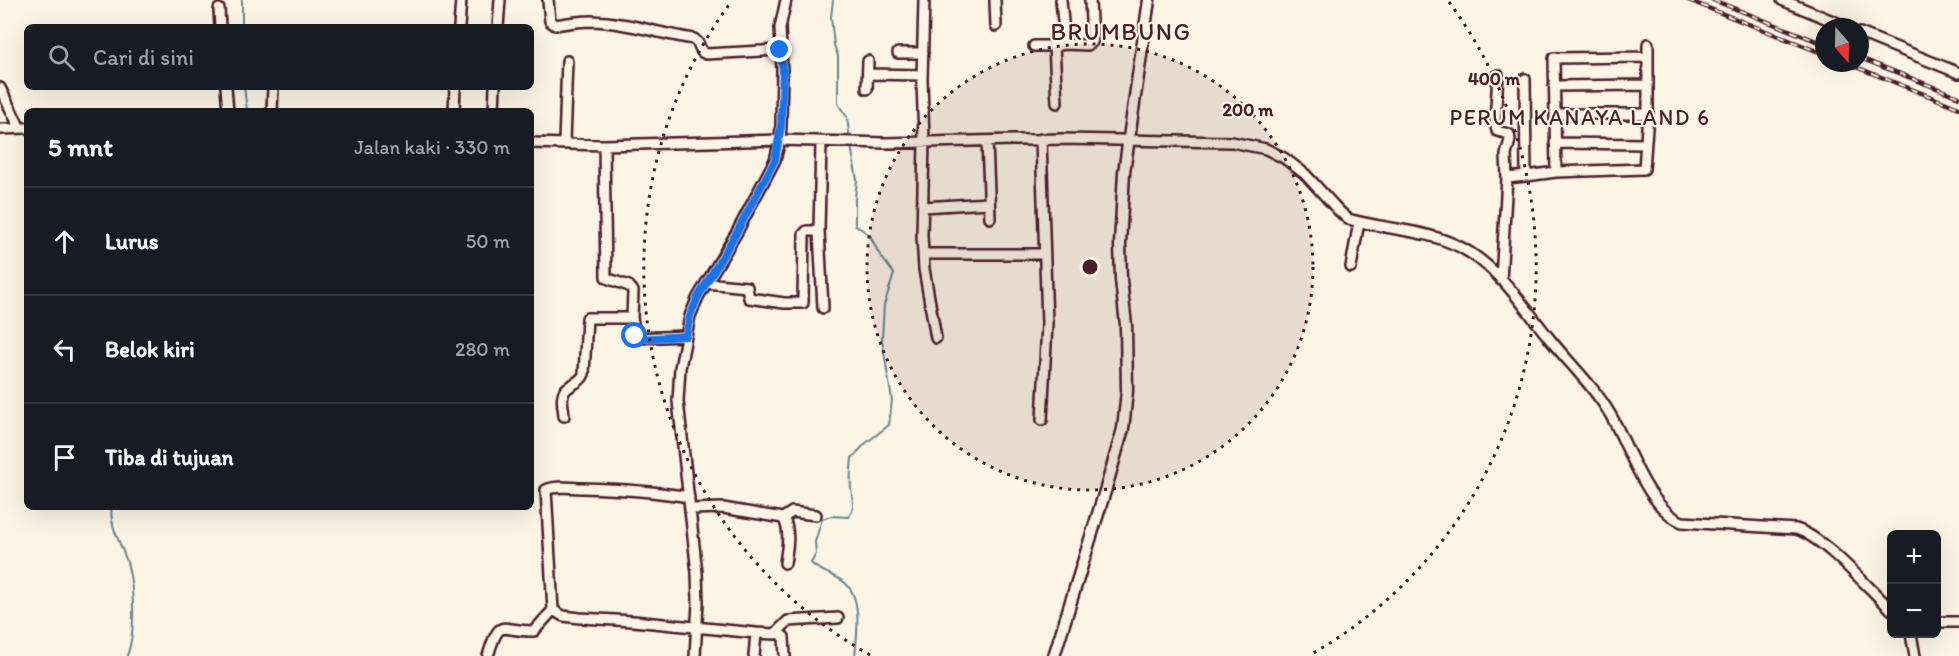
<!DOCTYPE html>
<html lang="id">
<head>
<meta charset="utf-8">
<style>
	body { margin:0; font-family:Itim,sans-serif; background:#242831; color:#f1f3f6 }
	.controls { position:absolute; right:18px; bottom:18px; display:grid; overflow:hidden; border-radius:9px; box-shadow:0 6px 24px #0002 }
	.controls button { width:54px; height:54px; display:grid; place-items:center; padding:0; border:0; border-bottom:2px solid #363941; background:#171b24; color:#f1f3f6; font:30px sans-serif }
	.compass { position:absolute; left:1815px; top:18px; width:54px; height:54px; border-radius:50%; background:#171b24; box-shadow:0 6px 24px #0002; rotate:160deg }
	.stop { position:absolute; width:18px; height:18px; margin:-14px; border:4px solid #1a73e8; border-radius:50%; background:#fff }
	.stop.end { background:#1a73e8; border-color:#fff; box-shadow:0 2px 6px #0008 }
	.list { margin:0; padding:0; list-style:none }
	h2 { display:flex; justify-content:space-between; align-items:center; height:78px; margin:0; padding:0 24px; font-size:26px }
	h2 small { font-size:20px; font-weight:400; color:#9ea1a6 }
	.list li { display:grid; grid-template-columns:39px 1fr auto; gap:18px; align-items:center; box-sizing:border-box; height:108px; padding:0 24px; border-top:2px solid #363941 }
	.list b { display:block; font-size:22px; white-space:nowrap }
	.list em { font-size:20px; font-style:normal; color:#9ea1a6 }
	.icon { flex:none; width:33px; height:33px; fill:none; stroke:currentColor; stroke-width:2; stroke-linecap:round; stroke-linejoin:round }
	.map { position:relative; flex:none; width:1959px; height:656px; overflow:hidden }
	.search { position:absolute; background:#171b24; box-shadow:0 6px 24px #0002; left:24px; top:24px; width:510px; height:66px; display:flex; align-items:center; gap:15px; box-sizing:border-box; padding:0 21px; border-radius:9px; color:#9ea1a6; font-size:22px }
	.panel { position:absolute; background:#171b24; box-shadow:0 6px 24px #0002; left:24px; top:108px; width:510px; height:402px; border-radius:9px }
	.map>svg:first-child { display:block }
	.lines { fill:none; stroke-linecap:round; stroke-linejoin:round }
	.stream { stroke:#66858d; stroke-width:2 }
	.minor-casing { stroke:#4a1f2b; stroke-width:14 }
	.tertiary-casing { stroke:#4a1f2b; stroke-width:15 }
	.minor { stroke:#fcf5e5; stroke-width:9 }
	.tertiary { stroke:#fcf5e5; stroke-width:10 }
	.rail-casing { stroke:#4a1f2b; stroke-width:4.5 }
	.rail { stroke:#fcf5e5; stroke-width:2; stroke-dasharray:7; stroke-linecap:butt }
	.route { stroke:#1a73e8; stroke-width:8 }
	.ring { fill:none; stroke:#4a1f2b; stroke-width:3; stroke-dasharray:3 6 }
	.labels { text-anchor:middle; dominant-baseline:central; stroke-width:4.5; stroke-linejoin:round; paint-order:stroke }
	.neighbourhood-label { font-size:22px; letter-spacing:1.5px; fill:#4a1f2b; stroke:#fcf5e5 }
	.quarter-label { font-size:24px; letter-spacing:1.5px; fill:#4a1f2b; stroke:#fcf5e5 }
	.centre { fill:#4a1f2b; stroke:#fcf5e5; stroke-width:3 }
	.ring-label { font-size:18px; text-anchor:middle; font-weight:bold; fill:#4a1f2b; stroke:#fcf5e5; stroke-width:4.5; stroke-linejoin:round; paint-order:stroke }
</style>
</head>
<body>
<div class="map">
<svg width="1959" height="656" viewBox="0 0 1959 656">
	<rect width="100%" height="100%" fill="#fcf5e5"/>
	<filter id="ink" filterUnits="userSpaceOnUse"><feTurbulence type="fractalNoise" baseFrequency=".0167" numOctaves="2"/><feDisplacementMap in="SourceGraphic" scale="12" xChannelSelector="R" yChannelSelector="G"/><feConvolveMatrix kernelMatrix="1 2 1 2 8 2 1 2 1" color-interpolation-filters="sRGB"/></filter>
	<g filter="url(#ink)">
		<g class="lines">
			<path class="stream" d="M242 0V27
				M833 0 831 17 834 45 838 56V104L847 117 850 140
				M244 87 247 111
				M851 146 857 180 855 198V225L870 235 878 252 894 274 884 305 882 340 892 400 889 425 866 443 852 458C851 468 850 479 851 488 852 499 856 508 848 517L831 516 822 519 815 542 816 554 811 563C821 573 834 574 844 582 863 597 857 635 855 656
				M112 507C108 526 124 548 128 566 134 591 136 632 127 656"/>
			<defs>
				<path id="minor" d="M548 0 550 21 555 25C567 23 580 21 592 21 627 22 660 34 694 39L698 43 702 52 706 54 780 50
					M924 0 922 80 924 141 922 236 924 269 936 338
					M995 0 996 26
					M1782 0 1847 27
					M219 9 220 27
					M459 27 461 0
					M498 27 500 0
					M1860 33 1959 73
					M1065 44 1088 45 1092 42 1090 0
					M1034 46H1054
					M898 53H923
					M868 74 922 75
					M1498 75 1495 123 1497 131 1509 134 1510 140 1506 155 1507 178 1501 280
					M1554 86 1647 85
					M226 87 228 111
					M0 88 20 128
					M867 89 868 61
					M1057 103 1054 46 1065 44 1061 0
					M272 111 273 87
					M454 111 455 87
					M494 111 495 87
					M1555 114H1648
					M0 129 27 128
					M1041 139 1047 324 1042 420
					M987 141 990 218
					M564 142 567 61
					M821 142 819 231 823 308
					M531 143 604 145 780 140 885 143 1061 139 1232 142 1266 149 1284 158 1305 174 1338 210 1348 219C1386 230 1426 229 1462 248 1501 269 1526 310 1553 343 1572 366 1595 388 1610 414 1628 444 1647 508 1682 522L1796 529C1824 537 1869 589 1892 610
					M1555 143 1645 144
					M604 145 606 277 609 279 629 286 633 291 632 318 636 338 686 336
					M1556 172 1644 169 1648 114V44
					M1526 176 1556 172 1554 58 1648 57
					M1507 178 1526 176 1525 79
					M923 207 989 203
					M923 254H1044
					M1351 267 1359 222
					M706 283 747 287 749 298 784 303H803L804 234 807 231H819
					M564 416C564 410 561 401 563 395 565 384 580 385 584 374L587 318H632
					M689 497C653 491 619 489 582 488 571 488 555 485 546 490L553 610 563 616 580 618 633 621 756 633 754 656
					M691 509 723 508 783 518C791 530 787 549 785 563
					M783 518 792 512 816 515
					M1936 622H1959
					M777 632 784 637 785 656
					M756 633 775 634 788 621 838 618
					M1911 634 1915 656
					M488 656C500 615 501 632 534 631L553 610
					M695 656 698 603 697 573 678 401 680 368 690 316 698 297 737 232 775 160 780 140 781 126 782 70 780 28 786 0"/>
				<path id="tertiary" d="M1054 656 1106 488 1123 429 1127 391 1126 325 1121 280 1120 244 1124 172 1149 0"/>
			</defs>
			<use href="#minor" class="minor-casing"/>
			<use href="#tertiary" class="tertiary-casing"/>
			<use href="#minor" class="minor"/>
			<use href="#tertiary" class="tertiary"/>
			<defs>
				<path id="rail" d="M1688 0 1824 54
					M1713 0 1824 44
					M1860 58 1959 97
					M1846 63 1959 108"/>
			</defs>
			<use href="#rail" class="rail-casing"/>
			<use href="#rail" class="rail"/>
		</g>
	</g>
	<g class="lines" filter="url(#ink)">
		<path class="route" d="M635 336 638 339 686 336 690 316 698 297 737 232 775 160 781 126 783 70 780 50"/>
	</g>
	<circle cx="1090" cy="267" r="223" fill="#4a1f2b" fill-opacity=".12"/>
	<g class="ring">
		<circle cx="1090" cy="267" r="223"/>
		<path d="M870 655A446 446 0 0 1 731 2M1449 2A446 446 0 0 1 1310 655"/>
	</g>
	<g class="labels">
		<g class="neighbourhood-label">
			<text x="1580" y="117">PERUM KANAYA LAND 6</text>
		</g>
		<g class="quarter-label">
			<text x="1121" y="31">BRUMBUNG</text>
		</g>
	</g>
	<circle cx="1090" cy="267" r="9" class="centre"/>
	<g class="ring-label">
		<text x="1494" y="85">400 m</text>
		<text x="1248" y="116">200 m</text>
	</g>
</svg>
<div class="controls">
<button>+</button>
<button>−</button>
</div>
<svg class="compass" viewBox="-18 -18 36 36"><path d="M0-13l5 13h-10z" fill="#e53935"/><path d="M0 13l5-13h-10z" fill="#9ea1a6"/></svg>
<div class="stop" style="left:635px;top:336px"></div>
<div class="stop end" style="left:780px;top:50px"></div>
<div class="search"><svg class="icon" aria-label="search" viewBox="0 0 24 24"><circle cx="10" cy="10" r="6"/><path d="M15 15l6 6"/></svg>Cari di sini</div>
<section class="panel">
<h2>5 mnt<small>Jalan kaki · 330 m</small></h2>
<ul class="list">
<li><svg class="icon" aria-label="ahead" viewBox="0 0 24 24"><path d="M12 20V5M6 11l6-6 6 6"/></svg><div><b>Lurus</b></div><em>50 m</em></li>
<li><svg class="icon" aria-label="left" viewBox="0 0 24 24"><path d="M17 20v-9H6M10 6l-5 5 5 5"/></svg><div><b>Belok kiri</b></div><em>280 m</em></li>
<li><svg class="icon" aria-label="arrive" viewBox="0 0 24 24"><path d="M6 21V4h12l-3 4 3 4H6"/></svg><div><b>Tiba di tujuan</b></div></li>
</ul>
</section>
</div>
</body>
</html>
